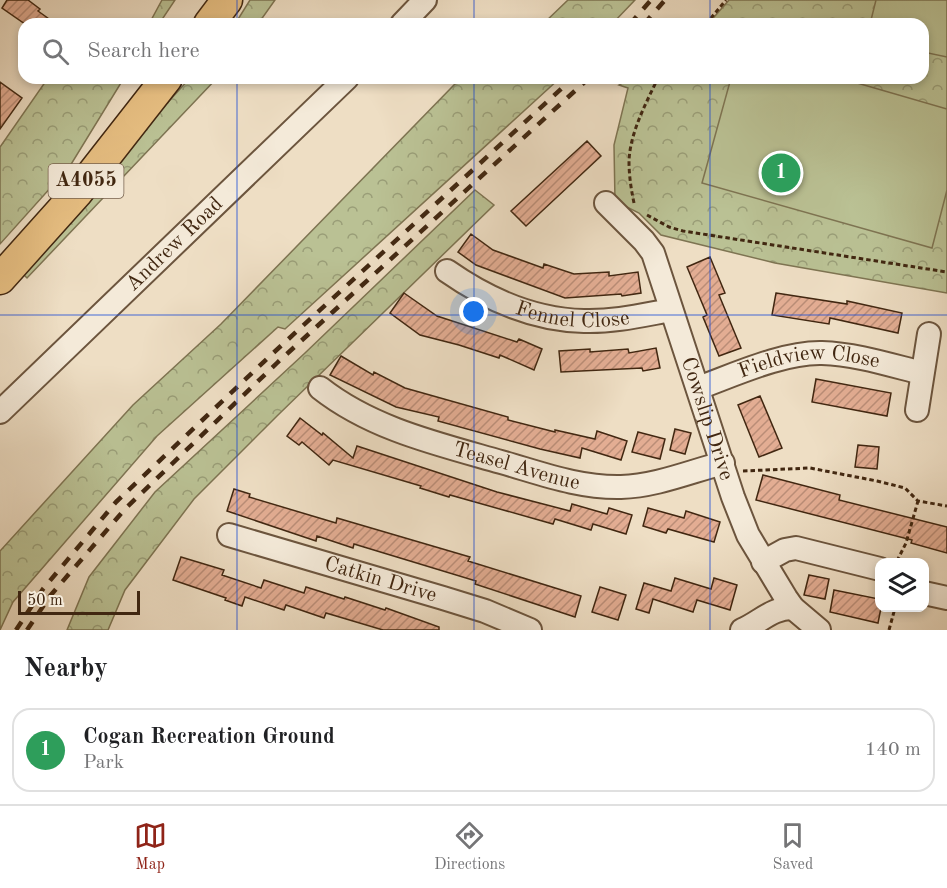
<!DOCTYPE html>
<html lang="en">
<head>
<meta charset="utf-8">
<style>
	body { margin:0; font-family:"Old Standard TT",serif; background:#f2f2f2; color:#202124 }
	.controls { position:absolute; right:18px; bottom:18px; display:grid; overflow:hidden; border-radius:12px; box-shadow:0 3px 9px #0003 }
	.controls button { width:54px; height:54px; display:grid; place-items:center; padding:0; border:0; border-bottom:2px solid #e0e0e0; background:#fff; color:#202124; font:30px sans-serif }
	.scale { position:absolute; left:18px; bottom:15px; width:122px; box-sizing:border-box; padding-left:6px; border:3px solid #412711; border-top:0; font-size:16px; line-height:21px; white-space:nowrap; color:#412711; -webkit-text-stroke:4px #f4ead9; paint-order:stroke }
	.you { position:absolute; left:474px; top:312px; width:21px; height:21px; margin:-15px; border:4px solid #fff; border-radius:50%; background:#1a73e8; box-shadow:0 0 0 9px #1a73e833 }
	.badge { display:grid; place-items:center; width:39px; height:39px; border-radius:50%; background:#8f2418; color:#fff; font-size:20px; font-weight:700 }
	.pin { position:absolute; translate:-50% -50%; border:3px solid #fff; box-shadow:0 2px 6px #0006 }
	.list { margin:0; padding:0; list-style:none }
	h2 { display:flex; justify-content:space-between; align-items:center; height:78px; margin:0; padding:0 24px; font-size:26px }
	h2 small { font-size:20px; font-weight:400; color:#757577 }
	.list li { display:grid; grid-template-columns:39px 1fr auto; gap:18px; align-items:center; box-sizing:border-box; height:84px; margin:0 12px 12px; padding:0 12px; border:2px solid #e0e0e0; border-radius:18px }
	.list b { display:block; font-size:22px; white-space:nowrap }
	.list p { margin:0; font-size:20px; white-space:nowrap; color:#757577 }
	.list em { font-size:20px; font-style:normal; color:#757577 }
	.icon { flex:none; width:33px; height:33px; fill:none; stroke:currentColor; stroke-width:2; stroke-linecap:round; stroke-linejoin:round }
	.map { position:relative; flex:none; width:947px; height:630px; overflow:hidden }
	.search { position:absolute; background:#fff; box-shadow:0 3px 9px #0003; left:18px; right:18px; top:18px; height:66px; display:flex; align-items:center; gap:15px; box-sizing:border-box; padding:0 21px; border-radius:18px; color:#757577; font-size:22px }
	.sheet { height:174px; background:#fff }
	nav { display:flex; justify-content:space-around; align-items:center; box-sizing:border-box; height:84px; border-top:2px solid #e0e0e0; background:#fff; font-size:16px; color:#757577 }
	nav a { display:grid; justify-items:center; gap:3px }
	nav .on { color:#8f2418 }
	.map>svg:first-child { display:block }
	.forest { fill:url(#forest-crowns); stroke:#7e7452; stroke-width:1.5 }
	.pitch { fill:#bac194; stroke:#7e7452; stroke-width:1.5 }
	.building { fill:url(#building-hatch); stroke:#412711; stroke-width:1.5 }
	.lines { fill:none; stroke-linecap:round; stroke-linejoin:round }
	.minor-casing { stroke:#6c553e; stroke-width:26 }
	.major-casing { stroke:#412711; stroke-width:33 }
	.path { stroke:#412711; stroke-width:3; stroke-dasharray:4.5 3; stroke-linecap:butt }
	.minor { stroke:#f4ead9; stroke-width:22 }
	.major { stroke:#e7bf82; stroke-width:30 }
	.rail { stroke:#412711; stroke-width:4.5; stroke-dasharray:10 10; stroke-linecap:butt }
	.grid { fill:none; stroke:#1d4ed8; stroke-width:1.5; stroke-opacity:0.55 }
	.labels { text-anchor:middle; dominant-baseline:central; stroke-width:4.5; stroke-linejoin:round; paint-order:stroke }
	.shield { fill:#f4ead9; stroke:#77624d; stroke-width:1.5 }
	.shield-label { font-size:20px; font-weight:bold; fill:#412711 }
	.street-label { font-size:21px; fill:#412711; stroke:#f4ead9 }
</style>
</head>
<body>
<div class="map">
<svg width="947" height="630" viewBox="0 0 947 630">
	<defs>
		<pattern id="forest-crowns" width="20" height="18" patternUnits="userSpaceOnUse" patternTransform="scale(1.5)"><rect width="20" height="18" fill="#bac194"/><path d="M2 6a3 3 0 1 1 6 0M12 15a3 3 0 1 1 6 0" fill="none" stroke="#999d77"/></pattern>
		<pattern id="building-hatch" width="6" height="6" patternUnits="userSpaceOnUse" patternTransform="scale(1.5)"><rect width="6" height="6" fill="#e3ad93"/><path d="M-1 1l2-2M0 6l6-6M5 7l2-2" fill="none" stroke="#ba8d77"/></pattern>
	</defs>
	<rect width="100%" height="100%" fill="#eedec4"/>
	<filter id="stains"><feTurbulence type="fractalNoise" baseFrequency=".00333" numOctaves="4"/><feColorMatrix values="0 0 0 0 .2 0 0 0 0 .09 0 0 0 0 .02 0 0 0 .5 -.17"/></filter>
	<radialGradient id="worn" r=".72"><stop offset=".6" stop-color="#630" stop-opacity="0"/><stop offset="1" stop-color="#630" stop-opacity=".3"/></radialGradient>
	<path class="forest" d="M162 0H175L159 24H149Z
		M250 0H275L258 24H235Z
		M568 0H635L612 24H543Z
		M729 0H947V293L775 263 661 235 639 213 615 201 614 145 628 88 619 85 629 79 923 78V24H708Z
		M48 78H124L70 166 0 244V147Z
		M190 78H217L27 278 17 268Z
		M477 78H560L285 329 278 327 157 436 13 602 0 630V551L133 405 221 324 455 84Z
		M475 190 494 205 277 416 194 499 125 590 108 630H67L89 577 155 492 305 353Z"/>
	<path class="pitch" d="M876 0H947V57L923 52V24H870Z
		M731 78H840L947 109V190L932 248 702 183Z"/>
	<path class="building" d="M7 0H28L40 9 38 11 56 24H25L2 8Z
		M0 82 22 98 0 129Z
		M587 141 601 156 526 226 511 211Z
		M471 234 493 250 543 268 544 264 574 274 609 272V276L638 272 641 293 622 296 621 294 565 298 476 265 458 252Z
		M710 257 725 293 719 295 741 348 719 356 703 317 707 315 687 267Z
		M404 293 437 316 517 342 519 339 542 349 534 370 500 355 499 358 459 345 420 335 390 313Z
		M776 293 847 304V301L902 313 898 333 830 318 829 324 772 315Z
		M656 348 660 368 643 371 642 368 561 372 559 351 590 349V352L628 349 629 353Z
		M341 356 373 375 374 372 405 388 508 417V420L555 432V430L595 439 597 431 627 441 621 460 582 448 580 458 540 449 438 421 439 417 396 407 330 375Z
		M816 379 891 393 887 416 812 402Z
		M760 396 782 448 759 457 738 405Z
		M300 418 322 435 323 433 353 458 357 446 497 492 570 511 572 504 607 514 609 508 632 515 626 534 593 524 591 530 555 519 553 524 450 495 449 497 420 488 421 486 333 460 329 465 302 442 299 445 287 436Z
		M675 429 691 433 685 454 670 450Z
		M638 432 665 439 660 459 632 452Z
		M858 445 879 447 877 469 855 467Z
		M763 475 840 495 839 500 947 527V553L911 543 912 540 756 500Z
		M234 489 250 494 249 497 336 523 337 518 470 557 468 561 581 596 575 617 475 584 476 581 354 544 353 548 317 536 316 541 227 511Z
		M648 508 684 518 686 511 720 522 714 542 668 529 666 533 643 526Z
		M181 557 224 570 222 575 261 588 264 580 304 593 306 587 344 599 345 597 385 610 386 608 439 627V630H383L326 613 324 618 286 605 284 610 245 597 242 606 225 600 226 598 173 580Z
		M809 575 829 579 825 599 804 595Z
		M675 578 711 589 714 578 737 585 730 610 697 600 693 612 653 599 649 613 636 609 644 583 671 591Z
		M600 587 626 595 618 620 592 612Z
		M834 590 879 599V608H881L878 623 830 612Z"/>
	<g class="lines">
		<defs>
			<g id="minor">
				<path d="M402 24 425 0"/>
				<path id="s1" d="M606 203 644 241 653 253 733 497 748 535 786 598 793 608 819 630"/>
				<path id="s2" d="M447 271C487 299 535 320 584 321 614 322 643 315 671 310"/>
				<path id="s3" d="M320 388C372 429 438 444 501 462 540 473 579 488 621 487 656 486 689 472 723 463"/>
				<path id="s4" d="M698 388C734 375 783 352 822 353 856 354 890 365 922 373"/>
				<path d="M917 410 929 334"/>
				<path id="s5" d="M0 412 347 78"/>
				<path id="s6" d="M229 535 443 598 485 611 530 630"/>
				<path d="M763 562 785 550 796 548 880 569"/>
				<path d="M924 593 947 598"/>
				<path d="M742 630C759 623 773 607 793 608"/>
			</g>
			<path id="major" d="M209 24 227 0
				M0 279 77 193 167 78"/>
		</defs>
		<use href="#minor" class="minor-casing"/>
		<use href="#major" class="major-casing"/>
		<path class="path" d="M706 24 726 0
			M634 203C631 189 629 175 629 161 630 133 646 103 658 78
			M647 215 669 227 683 231 947 272
			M743 471 810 468 877 481 905 488 918 501 947 506
			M897 561 906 543 918 501
			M889 630 895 608"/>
		<use href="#minor" class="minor"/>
		<use href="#major" class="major"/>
		<path class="rail" d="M630 24 651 0
			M644 24 665 0
			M16 630 43 589 116 502 271 355 573 78
			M27 630 50 596 125 509 278 362 589 78"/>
	</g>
	<path class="grid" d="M237 0V24M474 0V24M710 0V24M237 78V630M474 78V630M710 78V630M0 315H947"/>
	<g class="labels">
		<rect class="shield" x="48.5" y="164" width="75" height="34" rx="4.5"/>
		<g class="shield-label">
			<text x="86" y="181">A4055</text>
		</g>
		<g class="street-label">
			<text stroke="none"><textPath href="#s5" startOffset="242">Andrew Road</textPath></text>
			<text stroke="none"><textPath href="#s2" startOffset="136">Fennel Close</textPath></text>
			<text stroke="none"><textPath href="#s4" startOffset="116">Fieldview Close</textPath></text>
			<text stroke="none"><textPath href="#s1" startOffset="243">Cowslip Drive</textPath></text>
			<text stroke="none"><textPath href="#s3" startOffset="213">Teasel Avenue</textPath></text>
			<text stroke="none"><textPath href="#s6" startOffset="158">Catkin Drive</textPath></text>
		</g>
	</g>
	<rect width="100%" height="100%" filter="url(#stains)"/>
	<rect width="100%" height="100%" fill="url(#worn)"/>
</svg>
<div class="controls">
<button><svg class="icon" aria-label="layers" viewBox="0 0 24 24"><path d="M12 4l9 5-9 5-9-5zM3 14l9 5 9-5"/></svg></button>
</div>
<div class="scale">50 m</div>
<div class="you"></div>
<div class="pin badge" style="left:781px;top:173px;background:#2e9e5b">1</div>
<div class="search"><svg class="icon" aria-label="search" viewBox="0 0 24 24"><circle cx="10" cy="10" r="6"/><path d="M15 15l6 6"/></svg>Search here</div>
</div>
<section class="sheet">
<h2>Nearby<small></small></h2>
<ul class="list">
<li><span class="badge" style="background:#2e9e5b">1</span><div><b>Cogan Recreation Ground</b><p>Park</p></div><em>140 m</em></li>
</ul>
</section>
<nav>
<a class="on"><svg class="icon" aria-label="map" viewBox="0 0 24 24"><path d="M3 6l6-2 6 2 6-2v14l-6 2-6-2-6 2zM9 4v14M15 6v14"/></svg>Map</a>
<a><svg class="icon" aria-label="directions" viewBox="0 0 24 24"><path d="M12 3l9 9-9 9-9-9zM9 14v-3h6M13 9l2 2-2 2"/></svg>Directions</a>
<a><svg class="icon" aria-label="saved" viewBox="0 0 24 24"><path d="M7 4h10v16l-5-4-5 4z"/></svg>Saved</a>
</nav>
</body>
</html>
